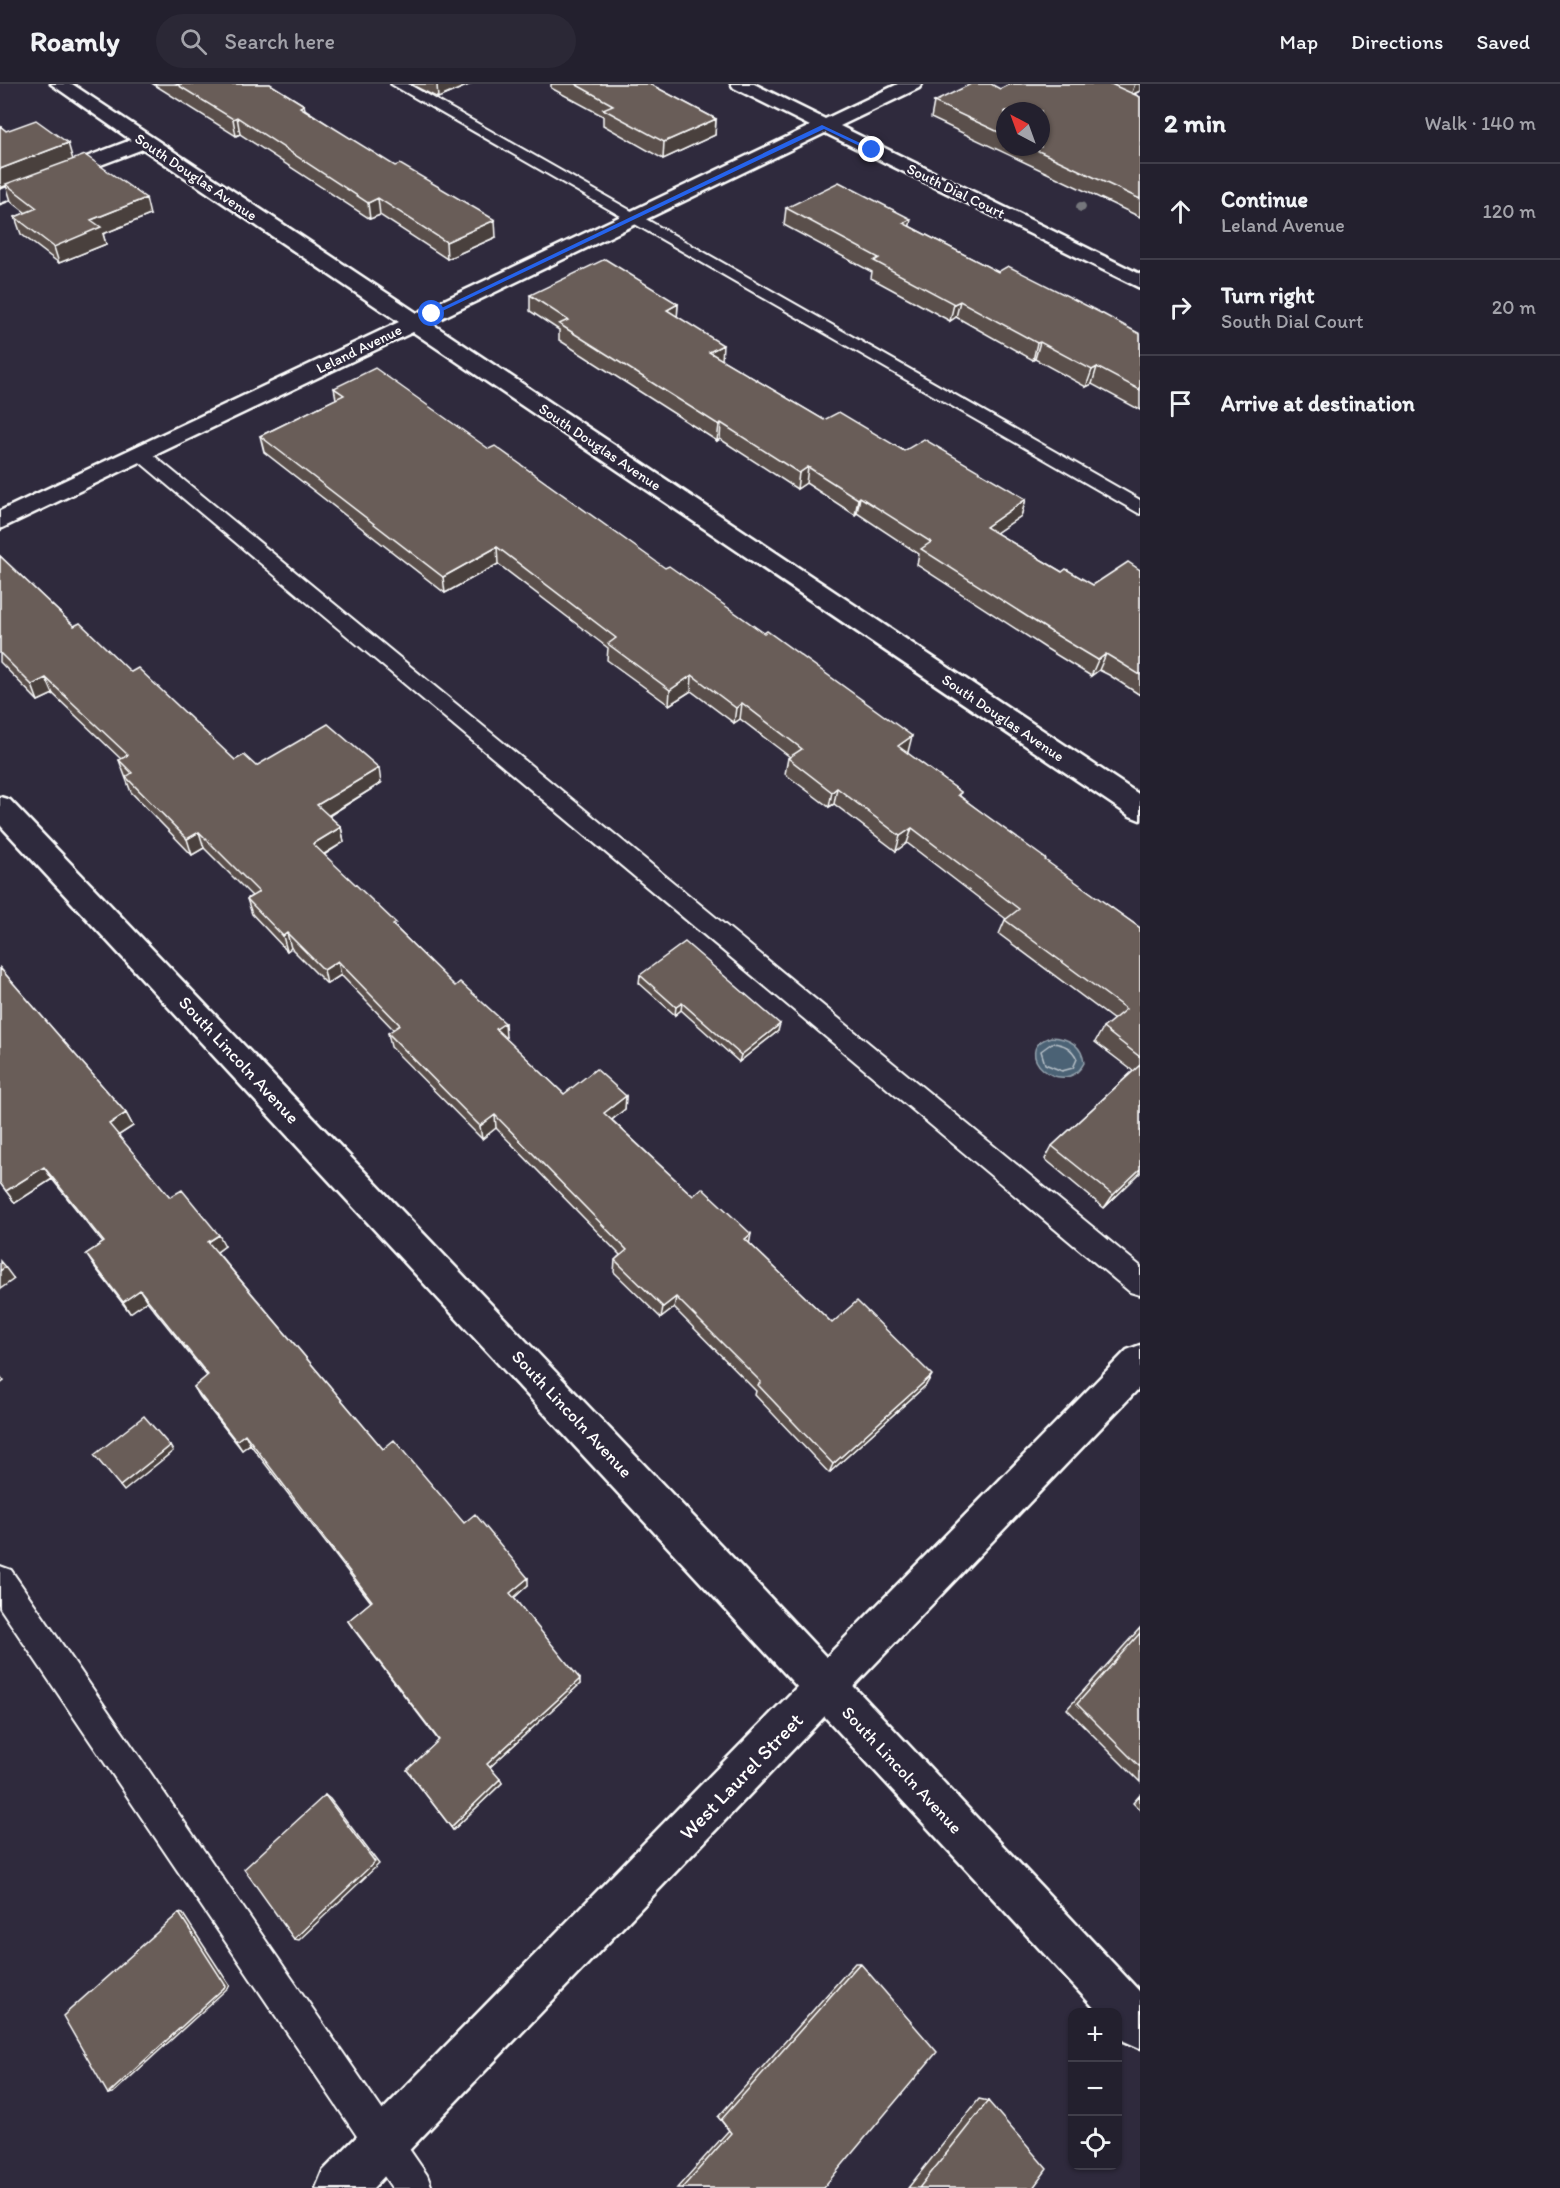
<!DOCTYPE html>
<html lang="en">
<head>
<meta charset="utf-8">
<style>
	body { margin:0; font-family:Itim,sans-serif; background:#2b2836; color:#f1f3f6 }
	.controls { position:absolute; right:18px; bottom:18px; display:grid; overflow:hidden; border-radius:12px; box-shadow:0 2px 4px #0004 }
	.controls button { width:54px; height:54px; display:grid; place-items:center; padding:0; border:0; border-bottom:2px solid #403e4a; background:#23202e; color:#f1f3f6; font:30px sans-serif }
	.compass { position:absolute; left:996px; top:18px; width:54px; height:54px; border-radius:50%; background:#23202e; box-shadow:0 2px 4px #0004; rotate:319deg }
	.stop { position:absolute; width:18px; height:18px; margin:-14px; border:4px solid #2563eb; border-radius:50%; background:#fff }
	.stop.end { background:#2563eb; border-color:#fff; box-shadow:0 2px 6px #0008 }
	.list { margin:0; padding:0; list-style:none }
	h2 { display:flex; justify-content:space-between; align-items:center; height:78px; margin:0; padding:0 24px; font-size:26px }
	h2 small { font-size:20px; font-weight:400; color:#a3a3aa }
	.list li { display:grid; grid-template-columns:39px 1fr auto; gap:18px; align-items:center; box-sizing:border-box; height:96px; padding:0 24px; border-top:2px solid #403e4a }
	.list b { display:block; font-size:22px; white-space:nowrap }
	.list p { margin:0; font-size:20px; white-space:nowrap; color:#a3a3aa }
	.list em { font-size:20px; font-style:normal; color:#a3a3aa }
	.icon { flex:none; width:33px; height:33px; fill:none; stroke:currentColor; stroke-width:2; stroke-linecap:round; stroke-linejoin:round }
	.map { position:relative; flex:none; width:1140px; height:2104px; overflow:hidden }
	header { display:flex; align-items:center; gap:36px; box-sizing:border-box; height:84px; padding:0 30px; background:#23202e; border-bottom:2px solid #403e4a }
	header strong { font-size:28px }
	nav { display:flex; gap:33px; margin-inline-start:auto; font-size:21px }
	.search { width:420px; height:54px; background:#2b2836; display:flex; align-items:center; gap:15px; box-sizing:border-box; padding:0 21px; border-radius:33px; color:#a3a3aa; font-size:22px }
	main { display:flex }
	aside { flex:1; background:#23202e }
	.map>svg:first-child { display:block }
	.water { fill:#4b6275; stroke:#93a1ac; stroke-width:1.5 }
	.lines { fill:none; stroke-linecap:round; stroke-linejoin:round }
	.shore { stroke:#b7c0c8; stroke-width:1.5 }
	.service-casing { stroke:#fff; stroke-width:4 }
	.minor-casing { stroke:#fff; stroke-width:5 }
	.tertiary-casing { stroke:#fff; stroke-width:5 }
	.service { fill:#2f2a3d; fill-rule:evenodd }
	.minor { fill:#2f2a3d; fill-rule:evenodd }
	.tertiary { fill:#2f2a3d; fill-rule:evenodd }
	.tree { fill:#74767c }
	.wall { fill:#5a504c; stroke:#fff; stroke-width:1.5; fill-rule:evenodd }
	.shaded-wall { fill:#4a413e; stroke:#fff; stroke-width:1.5 }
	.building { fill:#695d58; stroke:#fff; stroke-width:1.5 }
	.route { fill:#2563eb }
	.labels { text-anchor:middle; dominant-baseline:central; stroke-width:5; stroke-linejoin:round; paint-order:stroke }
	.far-street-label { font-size:15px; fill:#fff; stroke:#2f2a3d }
	.street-label { font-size:18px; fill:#fff; stroke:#2f2a3d }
	.near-street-label { font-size:21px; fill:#fff; stroke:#2f2a3d }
</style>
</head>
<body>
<header>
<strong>Roamly</strong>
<div class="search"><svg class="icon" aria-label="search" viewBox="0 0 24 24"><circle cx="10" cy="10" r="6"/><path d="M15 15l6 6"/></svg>Search here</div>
<nav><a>Map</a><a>Directions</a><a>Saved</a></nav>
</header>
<main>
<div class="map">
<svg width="1140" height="2104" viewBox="0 0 1140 2104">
	<rect width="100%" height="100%" fill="#2f2a3d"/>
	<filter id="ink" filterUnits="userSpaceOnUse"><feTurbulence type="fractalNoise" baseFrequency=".0167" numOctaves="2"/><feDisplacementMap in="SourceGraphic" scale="12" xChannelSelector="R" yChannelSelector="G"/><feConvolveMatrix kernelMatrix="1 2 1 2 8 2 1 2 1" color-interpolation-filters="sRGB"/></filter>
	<g filter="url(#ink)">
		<path class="water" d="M1051 953C1068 954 1082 960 1084 979 1063 1018 1007 966 1051 953Z"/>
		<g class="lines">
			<path class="shore" d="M1052 959C1064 960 1072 964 1077 975L1073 984 1062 987 1045 980 1041 967Z"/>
			<defs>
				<path id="service" d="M391 0H408L1140 416V430Z
					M141 364 147 366 1140 1182V1211L1130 1208 135 374 132 370 135 366Z
					M0 1482 11 1486 427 2091 432 2104H392L0 1524Z"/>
				<path id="minor" d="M51 0H72L417 229 810 42 734 4 731 0H754L825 35 898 0H922L919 4 840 42 1140 190V204L825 49 431 239 1140 711V736L1130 732 413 248 0 445V427L399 238 143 65 0 119V106L131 56Z
					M0 713 10 716 753 1495 1140 1908V1964L1124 1957 1118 1950V1928H1098L0 741Z"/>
				<path id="tertiary" d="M1140 1261V1303L373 2104H316L323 2087 1127 1266Z"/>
			</defs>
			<use href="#service" class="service-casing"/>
			<use href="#minor" class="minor-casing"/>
			<use href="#tertiary" class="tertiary-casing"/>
			<use href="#service" class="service"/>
			<use href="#minor" class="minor"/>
			<use href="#tertiary" class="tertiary"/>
		</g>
		<circle class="tree" cx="1081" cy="123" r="5"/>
		<path class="wall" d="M153 0H270L304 21 305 25 496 153 447 175 380 131 370 135 240 50 236 52Z
			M410 0H471L438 14Z
			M551 0H650L716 35 715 51 663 75 603 41V32L551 4Z
			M1010 0H1140V7L1134 10 1140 13V133L931 34 934 18 1000 5ZM1005 27 1041 63H1005Z
			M0 42 6 47 73 76 150 131 103 150 106 160 59 179 21 150 15 133 26 129 11 117 6 101 0 104Z
			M786 124 909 142 998 188 1140 250V326L1092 300 1086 303 1035 275 1033 276 956 233 950 237 871 194 872 188 784 141Z
			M530 211 678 220 677 233 722 276 824 336 904 367 1026 415 1021 432 996 449 1062 488 1093 501 1140 486V611L1109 591 1099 586 1091 592 1047 565 917 481 919 470 857 429 855 431 806 399 797 405 720 355 717 357 559 256V246L530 227Z
			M334 304 908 668 907 669 961 708 960 712 1045 777 1140 844V1089L1104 1124 1045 1075 1052 1062 1133 987 1095 958 1103 944 1114 936 999 850 1005 836 1006 835 907 759 896 767 834 720 829 723 785 690 788 674 790 673 740 635 734 639 691 607 669 621 607 576 608 564 498 480 445 509 264 368 260 352 336 315Z
			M0 472 74 542 131 588 235 676 256 682 381 699 329 732 341 743 344 758 324 771 397 845 506 953 505 954 564 1010 626 1012 625 1025 612 1036 693 1112 749 1159 832 1239 926 1301 829 1389 755 1311 756 1307 674 1224 661 1234 614 1188 615 1176 620 1171 496 1044 482 1055 391 963 388 949 394 946 341 891 327 900 291 864 287 867 252 830 247 815 252 812 204 764 192 771 131 708 119 676 121 675 53 610 38 617 0 578Z
			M0 884 126 1029 133 1042 118 1052 170 1113 225 1162 217 1168 383 1365 464 1439 528 1501 514 1514 580 1600 490 1683 502 1699 453 1746 407 1686 439 1657 352 1543 348 1537 371 1518 250 1360 242 1366 200 1313 194 1303 207 1292 147 1217 130 1229 94 1182 86 1170 103 1159 52 1095 15 1119 0 1099Z
			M640 891 778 947 739 978 681 926 675 931 639 899Z
			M1140 1544V1698L1067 1625Z
			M1140 1711V1726L1133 1719Z
			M855 1879H860L823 2104H677L729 2046 718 2033Z
			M979 2015 988 2017 1033 2104H908Z"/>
		<path class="shaded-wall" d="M439 0H471L438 14 437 1Z
			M1135 0H1140V7L1131 11Z
			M237 33 240 50 236 52 233 35Z
			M716 35 715 51 663 75 664 58Z
			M68 59 73 76 0 104V85Z
			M146 114 150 131 103 150 106 160 59 179 54 163 91 136Z
			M378 114 380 131 370 135 368 119Z
			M911 135 908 152 903 139Z
			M495 136 496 153 447 175 446 158Z
			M960 217 956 233 950 237 954 220Z
			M678 220 677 236 667 226Z
			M1040 258 1035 275 1033 276 1037 259Z
			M723 261 722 277 709 268Z
			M1097 283 1092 300 1086 303 1092 286Z
			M721 339 720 355 717 357 719 341Z
			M808 383 806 399 797 405 799 389Z
			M860 413 857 429 855 431 858 415Z
			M1026 415 1021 432 981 459 986 443Z
			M497 463 498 480 445 509 443 493Z
			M1106 570 1099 586 1091 592 1098 576Z
			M692 591 691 607 669 621 670 606Z
			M46 594 53 610 38 617 32 601Z
			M742 619 740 635 734 639 736 624Z
			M912 652 908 668 894 678 898 662Z
			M379 684 381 699 321 736 317 721Z
			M837 704 834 720 829 723 832 708Z
			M341 743 344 758 316 775 313 760Z
			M912 744 907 759 896 767 900 752Z
			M199 748 204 764 192 771 187 755Z
			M287 849 291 864 287 867 283 852Z
			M338 877 341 891 327 900 324 886Z
			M682 919 681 926 675 931 676 923Z
			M505 939 506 953 497 959 496 945Z
			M780 940 778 947 739 978 741 971Z
			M626 1012 625 1025 604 1042V1029Z
			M126 1029 133 1042 116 1053 109 1040Z
			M495 1031 496 1044 482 1055 480 1042Z
			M44 1083 52 1095 15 1119 6 1107Z
			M1140 1085V1089L1104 1124 1113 1111Z
			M751 1150 749 1161 745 1155Z
			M219 1151 225 1162 214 1170 208 1158Z
			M5 1183 14 1195 0 1205V1187Z
			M140 1206 147 1217 130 1229 123 1218Z
			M676 1213 674 1224 661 1234 663 1223Z
			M932 1291 926 1301 829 1389 833 1380Z
			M0 1292 4 1297 0 1300Z
			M245 1350 250 1360 242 1366 236 1357Z
			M170 1362 173 1367 124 1407 120 1402Z
			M528 1494V1501L511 1516 510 1509Z
			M580 1595V1600L489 1684 487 1680Z
			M500 1695 502 1699 453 1746 451 1743Z
			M325 1711 330 1715 379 1780 299 1856 294 1855Z
			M179 1829 183 1830 230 1902 113 2009 108 2010Z"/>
		<path class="building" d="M176 0H270L304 21 300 23 395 82 400 80 495 136 446 158 378 114 368 119 237 33 233 35Z
			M575 0H650L716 35 664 58 603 25 613 21Z
			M971 0H991L1000 5 1010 0H1111L1140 13V115L1030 63H1041V27H1005V51L934 18Z
			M36 36 68 59 0 85V42L6 47Z
			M85 71 146 114 91 136 101 143 54 163 15 133 37 124 6 100Z
			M839 98 911 135 903 139 998 188 1008 182 1103 230 1140 250V306L1097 283 1092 286 1040 258 1037 259 960 217 954 220 874 177 879 174 786 124Z
			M605 175 678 220 667 226 723 261 709 268 824 336 839 328 904 367 924 355 1026 415 986 443 1062 488 1066 485 1093 501 1128 478 1140 486V591L1116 576 1106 570 1098 576 1053 549 921 465 931 458 860 413 858 415 808 383 799 389 721 339 719 341 559 240 568 236 530 211Z
			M375 284 489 365 495 362 665 484 669 482 764 549 767 547 912 652 898 662 961 708 958 711 1046 775 1045 776 1140 844V973L1103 944 1126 925 1005 836 1019 825 912 744 900 752 837 704 832 708 788 674 802 665 742 619 736 624 692 591 670 606 608 560 616 554 497 463 443 493 260 352 344 311 334 304Z
			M0 472 74 542 80 539 131 588 138 584 235 676 244 671 256 682 328 640 379 684 317 721 341 743 313 760 396 839 393 841 455 902 460 898 505 939 496 945 564 1010 596 985 626 1012 604 1029 693 1112 702 1104 751 1150 745 1155 832 1239 857 1217 932 1291 833 1380 758 1301 761 1298 676 1213 663 1223 615 1176 627 1166 495 1031 480 1042 388 949 400 941 338 877 324 886 287 849 283 852 247 815 259 808 199 748 187 755 126 693 132 689 119 676 128 671 46 594 32 601 0 569Z
			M685 858 780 940 741 971 682 919 676 923 640 891Z
			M0 884 126 1029 109 1040 170 1113 182 1106 219 1151 208 1158 383 1365 394 1356 464 1439 475 1430 528 1494 510 1509 580 1595 487 1680 500 1695 451 1743 407 1686 439 1656 348 1537 372 1517 245 1350 236 1357 194 1303 208 1291 140 1206 123 1218 86 1170 104 1158 44 1083 6 1107 0 1099Z
			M1140 981V1085L1113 1111 1052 1062Z
			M0 1177 5 1183 0 1187Z
			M144 1332 170 1362 120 1402 94 1371Z
			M1140 1549V1683L1077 1620Z
			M325 1711 375 1778 294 1855 244 1785Z
			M179 1829 226 1902 108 2010 63 1932Z
			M860 1879 937 1968 823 2104H682L731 2049 721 2036Z
			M988 2017 1047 2085 1033 2104H919Z"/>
	</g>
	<path class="route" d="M822 41 875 66 870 67 824 45 434 231 429 230Z"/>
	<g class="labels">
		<g class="far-street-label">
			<text transform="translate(196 93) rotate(34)">South Douglas Avenue</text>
			<text transform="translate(956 107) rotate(26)">South Dial Court</text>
			<text transform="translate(359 265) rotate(-26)">Leland Avenue</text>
			<text transform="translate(600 363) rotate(34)">South Douglas Avenue</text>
			<text transform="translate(1003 634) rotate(34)">South Douglas Avenue</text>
		</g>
		<g class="street-label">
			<text transform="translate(239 976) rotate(47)">South Lincoln Avenue</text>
			<text transform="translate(572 1330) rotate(47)">South Lincoln Avenue</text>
			<text transform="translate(902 1686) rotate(47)">South Lincoln Avenue</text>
		</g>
		<g class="near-street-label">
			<text transform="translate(741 1692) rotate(-46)">West Laurel Street</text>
		</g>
	</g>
</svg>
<div class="controls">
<button>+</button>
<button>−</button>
<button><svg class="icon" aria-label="locate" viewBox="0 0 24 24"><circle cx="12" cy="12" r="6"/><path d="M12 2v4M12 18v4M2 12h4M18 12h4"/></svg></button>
</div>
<svg class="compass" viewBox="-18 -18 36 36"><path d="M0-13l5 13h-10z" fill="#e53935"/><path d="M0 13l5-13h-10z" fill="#a3a3aa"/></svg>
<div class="stop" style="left:432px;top:230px"></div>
<div class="stop end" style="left:872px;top:66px"></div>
</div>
<aside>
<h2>2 min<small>Walk · 140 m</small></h2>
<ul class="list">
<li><svg class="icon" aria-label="ahead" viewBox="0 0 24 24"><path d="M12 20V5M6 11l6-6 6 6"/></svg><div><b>Continue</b><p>Leland Avenue</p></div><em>120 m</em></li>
<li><svg class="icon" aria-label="right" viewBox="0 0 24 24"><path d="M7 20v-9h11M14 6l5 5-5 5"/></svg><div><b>Turn right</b><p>South Dial Court</p></div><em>20 m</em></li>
<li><svg class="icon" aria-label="arrive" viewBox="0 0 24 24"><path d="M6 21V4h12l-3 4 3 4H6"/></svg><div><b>Arrive at destination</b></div></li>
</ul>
</aside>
</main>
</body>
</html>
